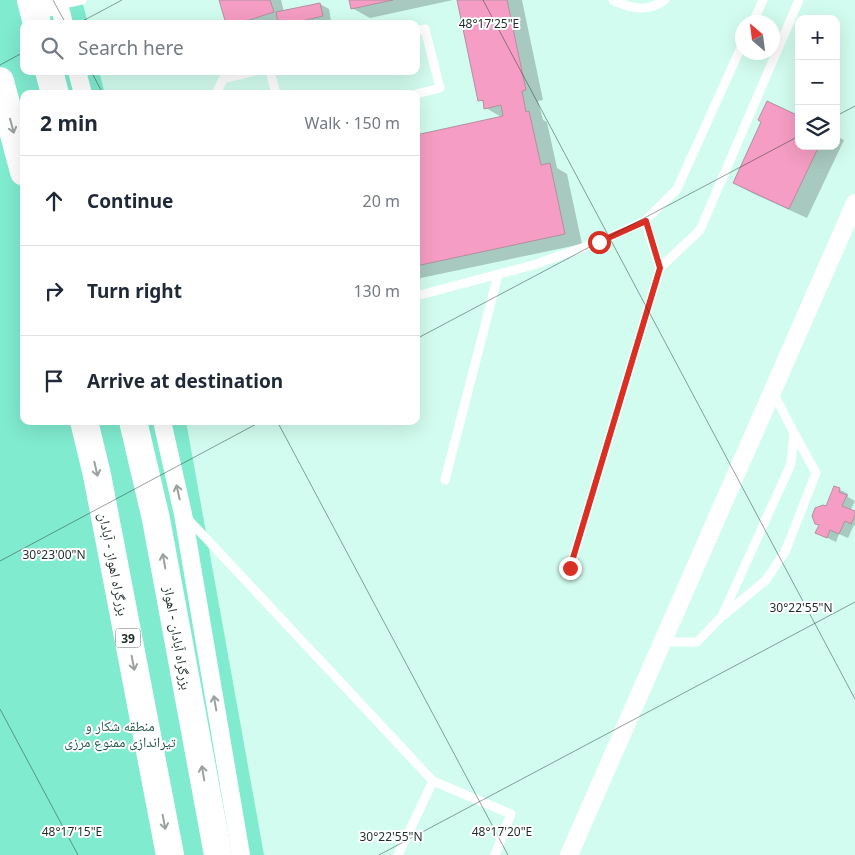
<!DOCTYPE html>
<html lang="en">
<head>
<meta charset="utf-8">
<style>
	body { margin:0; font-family:"Noto Sans","Noto Naskh Arabic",sans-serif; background:#f2f2f3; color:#1f2937 }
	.controls { position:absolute; right:15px; top:15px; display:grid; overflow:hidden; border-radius:10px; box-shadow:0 5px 20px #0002 }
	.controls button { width:45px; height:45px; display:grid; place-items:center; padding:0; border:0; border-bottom:1px solid #e0e1e3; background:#fff; color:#1f2937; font:25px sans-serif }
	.compass { position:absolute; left:735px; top:15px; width:45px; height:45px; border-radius:50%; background:#fff; box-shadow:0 5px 20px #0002; rotate:332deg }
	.stop { position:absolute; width:15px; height:15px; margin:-11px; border:4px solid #d93025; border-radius:50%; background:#fff }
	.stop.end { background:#d93025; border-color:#fff; box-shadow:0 1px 5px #0008 }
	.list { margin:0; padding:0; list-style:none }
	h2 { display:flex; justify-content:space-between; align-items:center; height:65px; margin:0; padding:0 20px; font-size:21px }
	h2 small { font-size:16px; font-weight:400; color:#747a83 }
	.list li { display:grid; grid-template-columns:32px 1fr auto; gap:15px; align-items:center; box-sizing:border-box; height:90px; padding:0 20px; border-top:1px solid #e0e1e3 }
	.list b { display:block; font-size:19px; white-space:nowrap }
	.list em { font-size:16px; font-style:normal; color:#747a83 }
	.icon { flex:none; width:28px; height:28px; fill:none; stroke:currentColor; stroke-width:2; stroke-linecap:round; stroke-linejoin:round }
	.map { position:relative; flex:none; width:855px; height:855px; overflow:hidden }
	.search { position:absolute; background:#fff; box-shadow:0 5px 20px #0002; left:20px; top:20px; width:400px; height:55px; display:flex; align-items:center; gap:12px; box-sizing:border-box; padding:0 18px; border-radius:10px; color:#747a83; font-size:19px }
	.panel { position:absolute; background:#fff; box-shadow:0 5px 20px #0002; left:20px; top:90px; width:400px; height:335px; border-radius:10px }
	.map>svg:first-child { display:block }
	.green { fill:#80ebcf }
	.shadow { fill:#0003 }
	.building { fill:#f59dc4; stroke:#b3909f }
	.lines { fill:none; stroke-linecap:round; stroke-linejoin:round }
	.lane { stroke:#fff; stroke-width:9 }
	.street { stroke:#fff; stroke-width:18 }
	.highway { stroke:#fff; stroke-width:28 }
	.oneway { stroke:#9aa19f }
	.route { stroke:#d93025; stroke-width:6 }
	.ticks { fill:none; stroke:#1e2e29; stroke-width:1; stroke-opacity:0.45 }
	.labels { text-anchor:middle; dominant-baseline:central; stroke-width:4; stroke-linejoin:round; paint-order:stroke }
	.shield { fill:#fff; stroke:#626d69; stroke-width:1 }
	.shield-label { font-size:12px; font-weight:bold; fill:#1e2e29 }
	.street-label { font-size:14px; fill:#1e2e29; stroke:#fff }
	.park-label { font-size:14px; fill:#25574a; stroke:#fff }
	.ticks-label { font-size:12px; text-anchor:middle; fill:#1e2e29; stroke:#fff; stroke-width:4; stroke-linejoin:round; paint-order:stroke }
</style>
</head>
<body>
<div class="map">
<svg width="855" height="855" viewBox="0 0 855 855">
	<rect width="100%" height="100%" fill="#d2fcef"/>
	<path class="green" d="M0 0H82L88 24H24V71H99L105 94H24V421H186L264 855H0Z"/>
	<path class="shadow" d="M220 0H281L284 12 320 4 329 9 331 21 318 24H302L308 22V20L290 24 279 22 274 24H228Z
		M351 0H453L370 18 352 8Z
		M458 0H522L543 100 538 101 543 120 547 122 557 168 567 174 582 244 416 279V136L503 118 486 108 485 103 480 100Z
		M762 122 799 146H836V136L844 140 807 218 752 193 734 183Z
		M835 487 848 494V497L855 501 850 511 855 512V526L854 525 848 538 839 534 836 542 817 533Z"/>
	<path class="building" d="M219 0H270L274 12 237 24H226Z
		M349 0H393L351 9Z
		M457 0H507L526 90 522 91 526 112 529 111 541 165 550 163 565 234 416 266V135L503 116 501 105 484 109 483 100 478 101Z
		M320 3 323 16 302 21V22L296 24H278L276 12Z
		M767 101 799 116V146H819L789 209 733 183 761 122 758 120Z
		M834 486 840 488 839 492 847 495 842 506 855 511V515L851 524 845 521 839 534 830 530 827 538 815 533 819 525 815 524 812 516 815 508 823 505 826 506Z"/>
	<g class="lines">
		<path class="lane" d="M613 0 616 2C635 9 647 12 665 0
			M59 5 82 0
			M753 22 763 0
			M416 31 425 29 440 88 416 94
			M270 71 276 94
			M216 94 223 79 255 71
			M660 268 700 230 799 0
			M416 296 533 265 599 242 645 221 677 189 742 45
			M445 480 498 275
			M187 518 433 781 511 814 495 855
			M570 568 660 268 645 221
			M724 615 766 580 785 552 816 473 794 433
			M663 642H697L722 616 791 464 794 433 773 392
			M398 855 433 781"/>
		<path class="street" d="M58 0 64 24
			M34 11 59 5
			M77 71 83 94
			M162 421 183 514 241 855
			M569 855 855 203"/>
		<path class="highway" d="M31 0 37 24
			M49 71 55 94
			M0 81 24 172
			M84 421 97 475 170 855
			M133 421 156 519 218 855"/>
	</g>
	<defs><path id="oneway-shaft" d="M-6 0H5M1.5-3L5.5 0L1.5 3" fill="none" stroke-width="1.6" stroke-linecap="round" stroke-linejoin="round" transform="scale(1.25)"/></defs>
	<g class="oneway">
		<use href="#oneway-shaft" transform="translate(12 126) rotate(75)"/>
		<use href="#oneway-shaft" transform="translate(96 469) rotate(77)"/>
		<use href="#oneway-shaft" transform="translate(178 492) rotate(-103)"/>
		<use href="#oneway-shaft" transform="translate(164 561) rotate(-100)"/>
		<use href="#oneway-shaft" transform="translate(133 663) rotate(79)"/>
		<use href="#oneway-shaft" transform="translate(215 703) rotate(-100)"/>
		<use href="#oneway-shaft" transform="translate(203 773) rotate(-100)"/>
		<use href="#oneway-shaft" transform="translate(164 822) rotate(79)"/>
	</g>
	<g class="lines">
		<path class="route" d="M570 568 660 268 646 221 599 242"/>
	</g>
	<path class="ticks" d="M53 0 66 24M483 0 855 699M77 24 122 0M0 65 24 52M91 71 103 94M836 116 855 106M416 339 799 136M277 421 508 855M0 561 262 421M0 709 78 855M379 855 855 602"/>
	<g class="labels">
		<rect class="shield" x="115.5" y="628.5" width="25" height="19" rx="4"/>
		<g class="shield-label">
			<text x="128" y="638">39</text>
		</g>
		<g class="street-label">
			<text transform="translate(114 564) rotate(79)">بزرگراه اهواز - آبادان</text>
			<text transform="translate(178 638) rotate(80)">بزرگراه آبادان - اهواز</text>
		</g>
		<g class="park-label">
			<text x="120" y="725">منطقه شکار و<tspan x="120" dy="16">تیراندازی ممنوع مرزی</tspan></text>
		</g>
	</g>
	<g class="ticks-label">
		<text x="489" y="28">48°17'25"E</text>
		<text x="54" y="559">30°23'00"N</text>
		<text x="801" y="612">30°22'55"N</text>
		<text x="72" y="836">48°17'15"E</text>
		<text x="502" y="836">48°17'20"E</text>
		<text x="391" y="841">30°22'55"N</text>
	</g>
</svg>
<div class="controls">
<button>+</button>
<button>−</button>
<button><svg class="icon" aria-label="layers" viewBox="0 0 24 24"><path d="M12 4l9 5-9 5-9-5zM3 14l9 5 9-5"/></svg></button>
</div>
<svg class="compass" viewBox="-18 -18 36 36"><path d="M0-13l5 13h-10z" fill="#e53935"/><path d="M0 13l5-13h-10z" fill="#747a83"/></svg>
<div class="stop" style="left:599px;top:242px"></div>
<div class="stop end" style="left:570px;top:568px"></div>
<div class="search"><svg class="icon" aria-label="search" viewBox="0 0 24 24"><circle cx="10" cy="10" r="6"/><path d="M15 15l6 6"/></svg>Search here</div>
<section class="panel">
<h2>2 min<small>Walk · 150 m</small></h2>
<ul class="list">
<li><svg class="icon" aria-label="ahead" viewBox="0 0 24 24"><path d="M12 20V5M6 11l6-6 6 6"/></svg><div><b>Continue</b></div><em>20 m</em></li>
<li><svg class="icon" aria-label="right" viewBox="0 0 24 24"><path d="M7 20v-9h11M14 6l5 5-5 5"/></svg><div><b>Turn right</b></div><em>130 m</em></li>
<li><svg class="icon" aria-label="arrive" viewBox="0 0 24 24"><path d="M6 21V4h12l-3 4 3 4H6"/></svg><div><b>Arrive at destination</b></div></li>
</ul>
</section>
</div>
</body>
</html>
